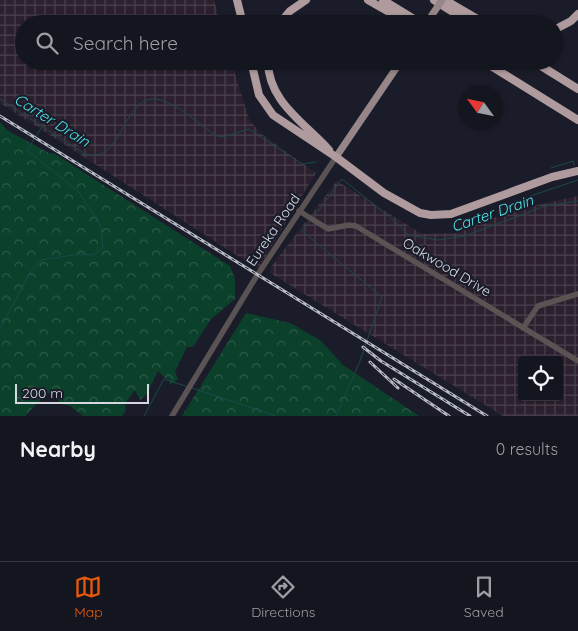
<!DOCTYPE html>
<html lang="en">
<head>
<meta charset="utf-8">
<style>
	body { margin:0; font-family:Quicksand,sans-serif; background:#1d1f28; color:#f1f3f6 }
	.controls { position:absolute; right:15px; bottom:15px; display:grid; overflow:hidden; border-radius:5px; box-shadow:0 1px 4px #0004 }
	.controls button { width:45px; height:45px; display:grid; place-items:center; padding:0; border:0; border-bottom:1px solid #33353d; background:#14161f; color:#f1f3f6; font:25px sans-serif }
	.compass { position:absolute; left:458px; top:85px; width:45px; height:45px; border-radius:50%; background:#14161f; box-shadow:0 1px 4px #0004; rotate:303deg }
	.scale { position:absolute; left:15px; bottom:12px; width:134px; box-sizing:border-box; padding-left:5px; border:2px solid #d5d8e0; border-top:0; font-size:14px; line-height:18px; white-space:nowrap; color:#d5d8e0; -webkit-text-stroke:4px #1a1d29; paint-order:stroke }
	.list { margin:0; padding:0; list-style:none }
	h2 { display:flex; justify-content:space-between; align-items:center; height:65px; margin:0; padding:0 20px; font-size:21px }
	h2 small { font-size:16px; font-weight:400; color:#9d9fa4 }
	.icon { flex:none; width:28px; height:28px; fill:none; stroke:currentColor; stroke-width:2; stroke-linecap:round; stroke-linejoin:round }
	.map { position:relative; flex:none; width:578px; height:416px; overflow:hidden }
	.search { position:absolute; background:#14161f; box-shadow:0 1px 4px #0004; left:15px; right:15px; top:15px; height:55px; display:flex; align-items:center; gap:12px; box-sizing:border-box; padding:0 18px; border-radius:28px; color:#9d9fa4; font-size:19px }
	.sheet { height:145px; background:#14161f }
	nav { display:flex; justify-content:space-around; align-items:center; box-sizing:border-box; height:70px; border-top:1px solid #33353d; background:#14161f; font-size:14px; color:#9d9fa4 }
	nav a { display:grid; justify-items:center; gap:2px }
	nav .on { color:#ea580c }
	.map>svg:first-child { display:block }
	.industrial { fill:url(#industrial-grid); fill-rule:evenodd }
	.forest { fill:url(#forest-crowns) }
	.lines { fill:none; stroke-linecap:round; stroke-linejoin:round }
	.stream { stroke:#1a494b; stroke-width:1 }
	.minor { stroke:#5a5253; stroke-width:5.5 }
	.major { stroke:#978688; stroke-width:7 }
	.highway { stroke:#af9b9d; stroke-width:8 }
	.rail-casing { stroke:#b8bbc3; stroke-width:3 }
	.rail { stroke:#1a1d29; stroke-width:1; stroke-dasharray:4; stroke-linecap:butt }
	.major-bridge { stroke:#978688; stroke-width:7 }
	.labels { text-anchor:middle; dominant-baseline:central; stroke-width:4.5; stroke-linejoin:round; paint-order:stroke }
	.street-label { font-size:14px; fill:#d5d8e0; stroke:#1a1d29 }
	.water-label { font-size:15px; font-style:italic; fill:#4de4eb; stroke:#1a1d29 }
</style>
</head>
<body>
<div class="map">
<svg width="578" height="416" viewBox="0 0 578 416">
	<defs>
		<pattern id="industrial-grid" width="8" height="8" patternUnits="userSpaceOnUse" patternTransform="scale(1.25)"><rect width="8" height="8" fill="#2c202e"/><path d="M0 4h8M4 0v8" fill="none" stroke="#4a404c"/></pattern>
		<pattern id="forest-crowns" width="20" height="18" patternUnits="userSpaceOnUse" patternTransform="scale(1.25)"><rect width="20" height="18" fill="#0b402b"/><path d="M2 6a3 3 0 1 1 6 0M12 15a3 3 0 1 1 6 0" fill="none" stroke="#2e5b49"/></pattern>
	</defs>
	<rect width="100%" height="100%" fill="#1a1d29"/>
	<path class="industrial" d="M0 0H214L221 24H24V61H231L249 119 260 133 316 173 258 269 0 103Z
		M337 181 422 234 456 233 511 211 578 196V416H503L270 273 271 267 280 255ZM522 360H559V397H522Z"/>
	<path class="forest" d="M0 122 7 130 49 153 55 154 230 266 235 279V299L211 319 193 347H187L175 371 178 379 170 385 169 379 165 378 158 371 147 394 140 400 135 390 125 404 126 410 122 416H83L70 406 59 403 58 397 51 392 43 397 25 416H0Z
		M246 313 290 323 320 340 343 365 419 416H182Z"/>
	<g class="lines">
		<path class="stream" d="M0 99 85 154C88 154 93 156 96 155 126 150 126 87 164 101 181 107 201 126 217 136L224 137 249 129 302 164 316 162
			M551 168 573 161 574 165
			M498 207 578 180
			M313 218 342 179 391 218 409 235 438 240 465 236 545 206 578 201
			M310 221 302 231 382 297 360 361 336 416
			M0 329 29 274 41 260 80 254 93 255 103 247 101 227 79 192 27 150 42 127
			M192 388 276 416
			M144 416 164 379 188 387"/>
		<path class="minor" d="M299 211 328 229 349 225 356 226 578 361
			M523 328 538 306 578 294
			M172 416 256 277 336 157"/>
		<path class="major" d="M336 157 401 61"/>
		<path class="highway" d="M237 0 243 24
			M368 0 410 24
			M383 0 422 24
			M434 0 472 24
			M445 0 486 24
			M279 24 290 11 306 0
			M554 30 571 21 578 14
			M251 61 259 95 273 115 336 157 384 193 420 213 431 215 451 214 552 177 578 171
			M268 61C268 102 305 123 329 150
			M483 61 578 120
			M533 61 578 89"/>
		<defs>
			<path id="rail" d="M0 116 487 416
				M363 347 381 361 470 416
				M370 362 398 388
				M394 379 449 416"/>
		</defs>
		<use href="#rail" class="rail-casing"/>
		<use href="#rail" class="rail"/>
		<path class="major-bridge" d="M426 24 442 0"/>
	</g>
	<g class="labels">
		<g class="street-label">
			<text transform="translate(273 230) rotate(-56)">Eureka Road</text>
			<text transform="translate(447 267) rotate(31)">Oakwood Drive</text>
		</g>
		<g class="water-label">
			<text transform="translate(52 120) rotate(32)">Carter Drain</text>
			<text transform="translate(492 213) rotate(-19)">Carter Drain</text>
		</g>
	</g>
</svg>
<div class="controls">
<button><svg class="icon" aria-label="locate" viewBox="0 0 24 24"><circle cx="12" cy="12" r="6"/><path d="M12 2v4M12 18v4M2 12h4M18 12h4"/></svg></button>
</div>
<svg class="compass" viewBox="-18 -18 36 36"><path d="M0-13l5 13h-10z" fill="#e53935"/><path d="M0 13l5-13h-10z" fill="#9d9fa4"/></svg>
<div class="scale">200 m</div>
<div class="search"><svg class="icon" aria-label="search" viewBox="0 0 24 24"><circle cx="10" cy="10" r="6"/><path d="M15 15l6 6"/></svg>Search here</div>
</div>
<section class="sheet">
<h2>Nearby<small>0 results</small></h2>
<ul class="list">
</ul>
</section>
<nav>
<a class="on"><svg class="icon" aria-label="map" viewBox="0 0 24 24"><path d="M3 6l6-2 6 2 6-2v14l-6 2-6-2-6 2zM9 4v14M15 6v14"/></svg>Map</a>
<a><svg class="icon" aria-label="directions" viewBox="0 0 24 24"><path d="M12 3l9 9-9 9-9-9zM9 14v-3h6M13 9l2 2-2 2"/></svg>Directions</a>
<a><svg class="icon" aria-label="saved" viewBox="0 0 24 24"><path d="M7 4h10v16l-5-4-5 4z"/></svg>Saved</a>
</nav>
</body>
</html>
